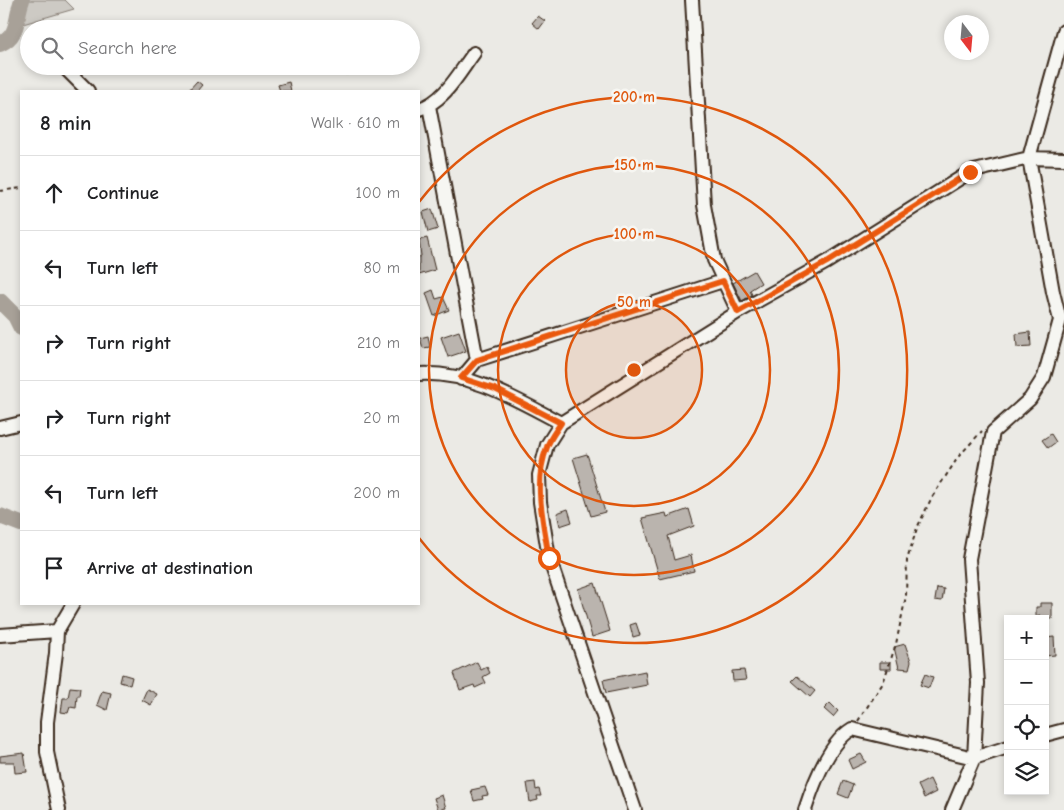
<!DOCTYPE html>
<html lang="en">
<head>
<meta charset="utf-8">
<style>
	body { margin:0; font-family:"Comic Neue",sans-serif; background:#f6f6f6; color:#202124 }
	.controls { position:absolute; right:15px; bottom:15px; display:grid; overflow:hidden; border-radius:0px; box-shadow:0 2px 8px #0003 }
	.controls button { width:45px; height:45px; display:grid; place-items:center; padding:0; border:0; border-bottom:1px solid #e0e0e0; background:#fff; color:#202124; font:25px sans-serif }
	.compass { position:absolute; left:944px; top:15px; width:45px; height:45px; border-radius:50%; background:#fff; box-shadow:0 2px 8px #0003; rotate:164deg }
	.stop { position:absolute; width:15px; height:15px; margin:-11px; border:4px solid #ea580c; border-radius:50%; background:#fff }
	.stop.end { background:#ea580c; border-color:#fff; box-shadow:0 1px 5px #0008 }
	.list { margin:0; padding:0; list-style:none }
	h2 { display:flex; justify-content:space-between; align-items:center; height:65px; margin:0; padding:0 20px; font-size:21px }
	h2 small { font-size:16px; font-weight:400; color:#757577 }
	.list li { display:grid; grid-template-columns:32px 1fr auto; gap:15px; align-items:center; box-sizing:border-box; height:75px; padding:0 20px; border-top:1px solid #e0e0e0 }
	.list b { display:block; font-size:19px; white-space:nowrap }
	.list em { font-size:16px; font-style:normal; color:#757577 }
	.icon { flex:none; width:28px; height:28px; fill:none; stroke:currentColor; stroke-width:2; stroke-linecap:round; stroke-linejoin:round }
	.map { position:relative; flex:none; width:1064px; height:810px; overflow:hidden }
	.search { position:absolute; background:#fff; box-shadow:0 2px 8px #0003; left:20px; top:20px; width:400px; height:55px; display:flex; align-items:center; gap:12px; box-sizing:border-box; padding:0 18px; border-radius:28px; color:#757577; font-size:19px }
	.panel { position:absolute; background:#fff; box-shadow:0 2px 8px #0003; left:20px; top:90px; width:400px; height:515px; border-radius:0px }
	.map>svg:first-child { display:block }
	.green { fill:#cdcac4; stroke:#847a71 }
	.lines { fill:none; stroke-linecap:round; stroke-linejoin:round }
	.river { stroke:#a8a198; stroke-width:16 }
	.building { fill:#bab4ae; stroke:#3b2a1e }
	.minor-casing { stroke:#3b2a1e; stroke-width:16 }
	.path { stroke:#3b2a1e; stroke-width:2; stroke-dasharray:4 4; stroke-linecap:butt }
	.minor { stroke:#f6f6f2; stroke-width:12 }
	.route { stroke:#ea580c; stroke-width:6 }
	.ring { fill:none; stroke:#df570d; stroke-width:2.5 }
	.centre { fill:#df570d; stroke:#f6f6f2; stroke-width:2.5 }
	.ring-label { font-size:15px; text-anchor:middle; font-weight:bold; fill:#df570d; stroke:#f6f6f2; stroke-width:5; stroke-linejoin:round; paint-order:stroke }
</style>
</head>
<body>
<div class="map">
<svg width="1064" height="810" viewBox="0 0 1064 810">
	<rect width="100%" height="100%" fill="#ebeae5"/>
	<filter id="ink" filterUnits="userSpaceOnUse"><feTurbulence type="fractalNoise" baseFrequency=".02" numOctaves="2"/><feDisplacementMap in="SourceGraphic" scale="10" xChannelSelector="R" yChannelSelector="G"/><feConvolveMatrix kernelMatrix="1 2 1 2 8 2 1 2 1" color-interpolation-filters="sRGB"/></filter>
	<g filter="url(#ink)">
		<path class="green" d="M27 0H65L74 9 23 24Z"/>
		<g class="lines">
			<path class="river" d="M0 44C20 35 15 18 22 0
				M0 301 15 316 21 328
				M0 516 21 524"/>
		</g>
		<path class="building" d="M538 16 545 21 539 29 532 23Z
			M327 66H358L346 75 342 69 337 75Z
			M197 81 202 85 197 91H188Z
			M289 82 291 91H280L278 85Z
			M432 209 438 229 428 232 423 212Z
			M427 238 435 270 419 275V257L421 256 419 240Z
			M754 271 761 283 750 290 752 295 742 301 733 283Z
			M433 290 436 299 443 297 449 310 434 316 426 293Z
			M459 331 466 351 448 357 441 337Z
			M1030 332 1031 346 1017 347 1016 334Z
			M428 336 430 347 423 348 420 338Z
			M1051 434 1056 442 1048 448 1042 440Z
			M587 454 605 512 591 516 573 458Z
			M568 509 572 522 560 526 557 513Z
			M689 509 694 526 668 536 674 560 691 555 694 571 660 579 642 518 666 513 667 517Z
			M595 583 610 631 592 637 578 589Z
			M937 588 944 589 942 601 935 600Z
			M1040 603H1052V619H1040V615L1036 616V607H1040Z
			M636 623 640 635 633 637 630 625Z
			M1054 637 1055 655 1045 656V638Z
			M905 644 911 661 909 669 899 668 894 647Z
			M477 662 481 670 487 667 490 673 483 677 486 683 475 688 474 685 460 690 454 673Z
			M880 662H891V669H880Z
			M744 670 746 680 733 681 732 671Z
			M645 671 647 685 606 693 603 680Z
			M122 674 132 677 130 685 120 682Z
			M925 674 933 677 929 688 920 685Z
			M797 676 815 691 810 697 792 681Z
			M70 687 80 688 79 696H77L76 708 70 707 68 713 61 712 63 698H68Z
			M147 689 157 694 151 705 142 700Z
			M102 691 111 693 107 710 97 705Z
			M830 703 838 711 833 717 824 709Z
			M24 753 27 772 15 773 14 762H0V756Z
			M861 754 866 762 852 769 848 760Z
			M930 779 936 792 924 798 918 785Z
			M843 781 853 785 848 798 838 794Z
			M535 782 536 790 539 789 541 796H537L538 800 530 802 527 783Z
			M485 787 488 795 482 796 483 799 474 801 471 790Z
			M442 795 446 808 438 810 434 798Z"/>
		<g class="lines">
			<defs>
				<path id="minor" d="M692 0 704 205 714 260 738 312
					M63 66 88 91
					M429 106 477 360
					M419 109C444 102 459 73 474 53
					M419 374C470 371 517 400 561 423
					M461 379 477 360 723 281
					M0 428 21 423
					M0 635 57 631
					M1045 735 1064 730
					M59 810 47 752V722L56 653 57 631 73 604
					M635 810 549 558 540 502 539 475 547 445 561 423 738 312 827 262 970 172 1029 158 1064 159
					M805 810C813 785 829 743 852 729L974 758 1008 747
					M952 810 974 758 978 683 969 559 993 432 1030 399 1044 377 1060 320 1053 292 1029 158 1064 31"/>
			</defs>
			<use href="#minor" class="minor-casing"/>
			<path class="path" d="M0 191 21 188
				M858 721 883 683 896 644 906 596 907 560 917 528 932 497 959 456 982 431"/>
			<use href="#minor" class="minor"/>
		</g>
	</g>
	<g class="lines" filter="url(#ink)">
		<path class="route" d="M549 558C543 520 533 483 547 447 550 438 556 431 561 423L495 389 461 378 477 360 723 281 738 312 827 262 970 172"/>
	</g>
	<circle cx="634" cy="370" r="68" fill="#df570d" fill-opacity=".12"/>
	<g class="ring">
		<circle cx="634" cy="370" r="68"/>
		<circle cx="634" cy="370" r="136"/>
		<circle cx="634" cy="370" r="205"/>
		<path d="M419 202A273 273 0 1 1 419 538"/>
	</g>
	<circle cx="634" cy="370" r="8" class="centre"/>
	<g class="ring-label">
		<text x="634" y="102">200 m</text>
		<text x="634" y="170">150 m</text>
		<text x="634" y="239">100 m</text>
		<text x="634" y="307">50 m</text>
	</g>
</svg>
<div class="controls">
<button>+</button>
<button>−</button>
<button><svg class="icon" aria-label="locate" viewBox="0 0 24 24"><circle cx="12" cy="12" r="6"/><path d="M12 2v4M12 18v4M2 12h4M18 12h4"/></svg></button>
<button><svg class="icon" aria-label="layers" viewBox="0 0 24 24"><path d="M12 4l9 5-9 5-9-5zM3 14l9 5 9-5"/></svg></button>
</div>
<svg class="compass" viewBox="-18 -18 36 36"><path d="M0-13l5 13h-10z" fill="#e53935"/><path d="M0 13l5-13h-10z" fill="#757577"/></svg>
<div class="stop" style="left:549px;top:558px"></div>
<div class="stop end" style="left:970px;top:172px"></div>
<div class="search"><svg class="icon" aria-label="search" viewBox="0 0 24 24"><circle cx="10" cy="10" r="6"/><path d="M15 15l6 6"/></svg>Search here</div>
<section class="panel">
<h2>8 min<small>Walk · 610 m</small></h2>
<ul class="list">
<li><svg class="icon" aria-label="ahead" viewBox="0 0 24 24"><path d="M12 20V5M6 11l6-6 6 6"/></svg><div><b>Continue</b></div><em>100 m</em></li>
<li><svg class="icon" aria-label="left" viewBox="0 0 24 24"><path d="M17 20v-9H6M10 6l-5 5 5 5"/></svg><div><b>Turn left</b></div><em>80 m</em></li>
<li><svg class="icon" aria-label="right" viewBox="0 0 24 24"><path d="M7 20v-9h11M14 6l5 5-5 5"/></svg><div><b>Turn right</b></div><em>210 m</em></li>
<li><svg class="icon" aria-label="right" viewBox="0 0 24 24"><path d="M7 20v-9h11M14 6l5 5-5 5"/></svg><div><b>Turn right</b></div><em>20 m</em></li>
<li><svg class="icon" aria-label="left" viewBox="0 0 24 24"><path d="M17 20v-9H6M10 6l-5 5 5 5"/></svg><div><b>Turn left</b></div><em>200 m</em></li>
<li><svg class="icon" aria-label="arrive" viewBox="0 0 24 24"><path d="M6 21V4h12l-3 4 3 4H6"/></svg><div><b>Arrive at destination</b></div></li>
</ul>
</section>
</div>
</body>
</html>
